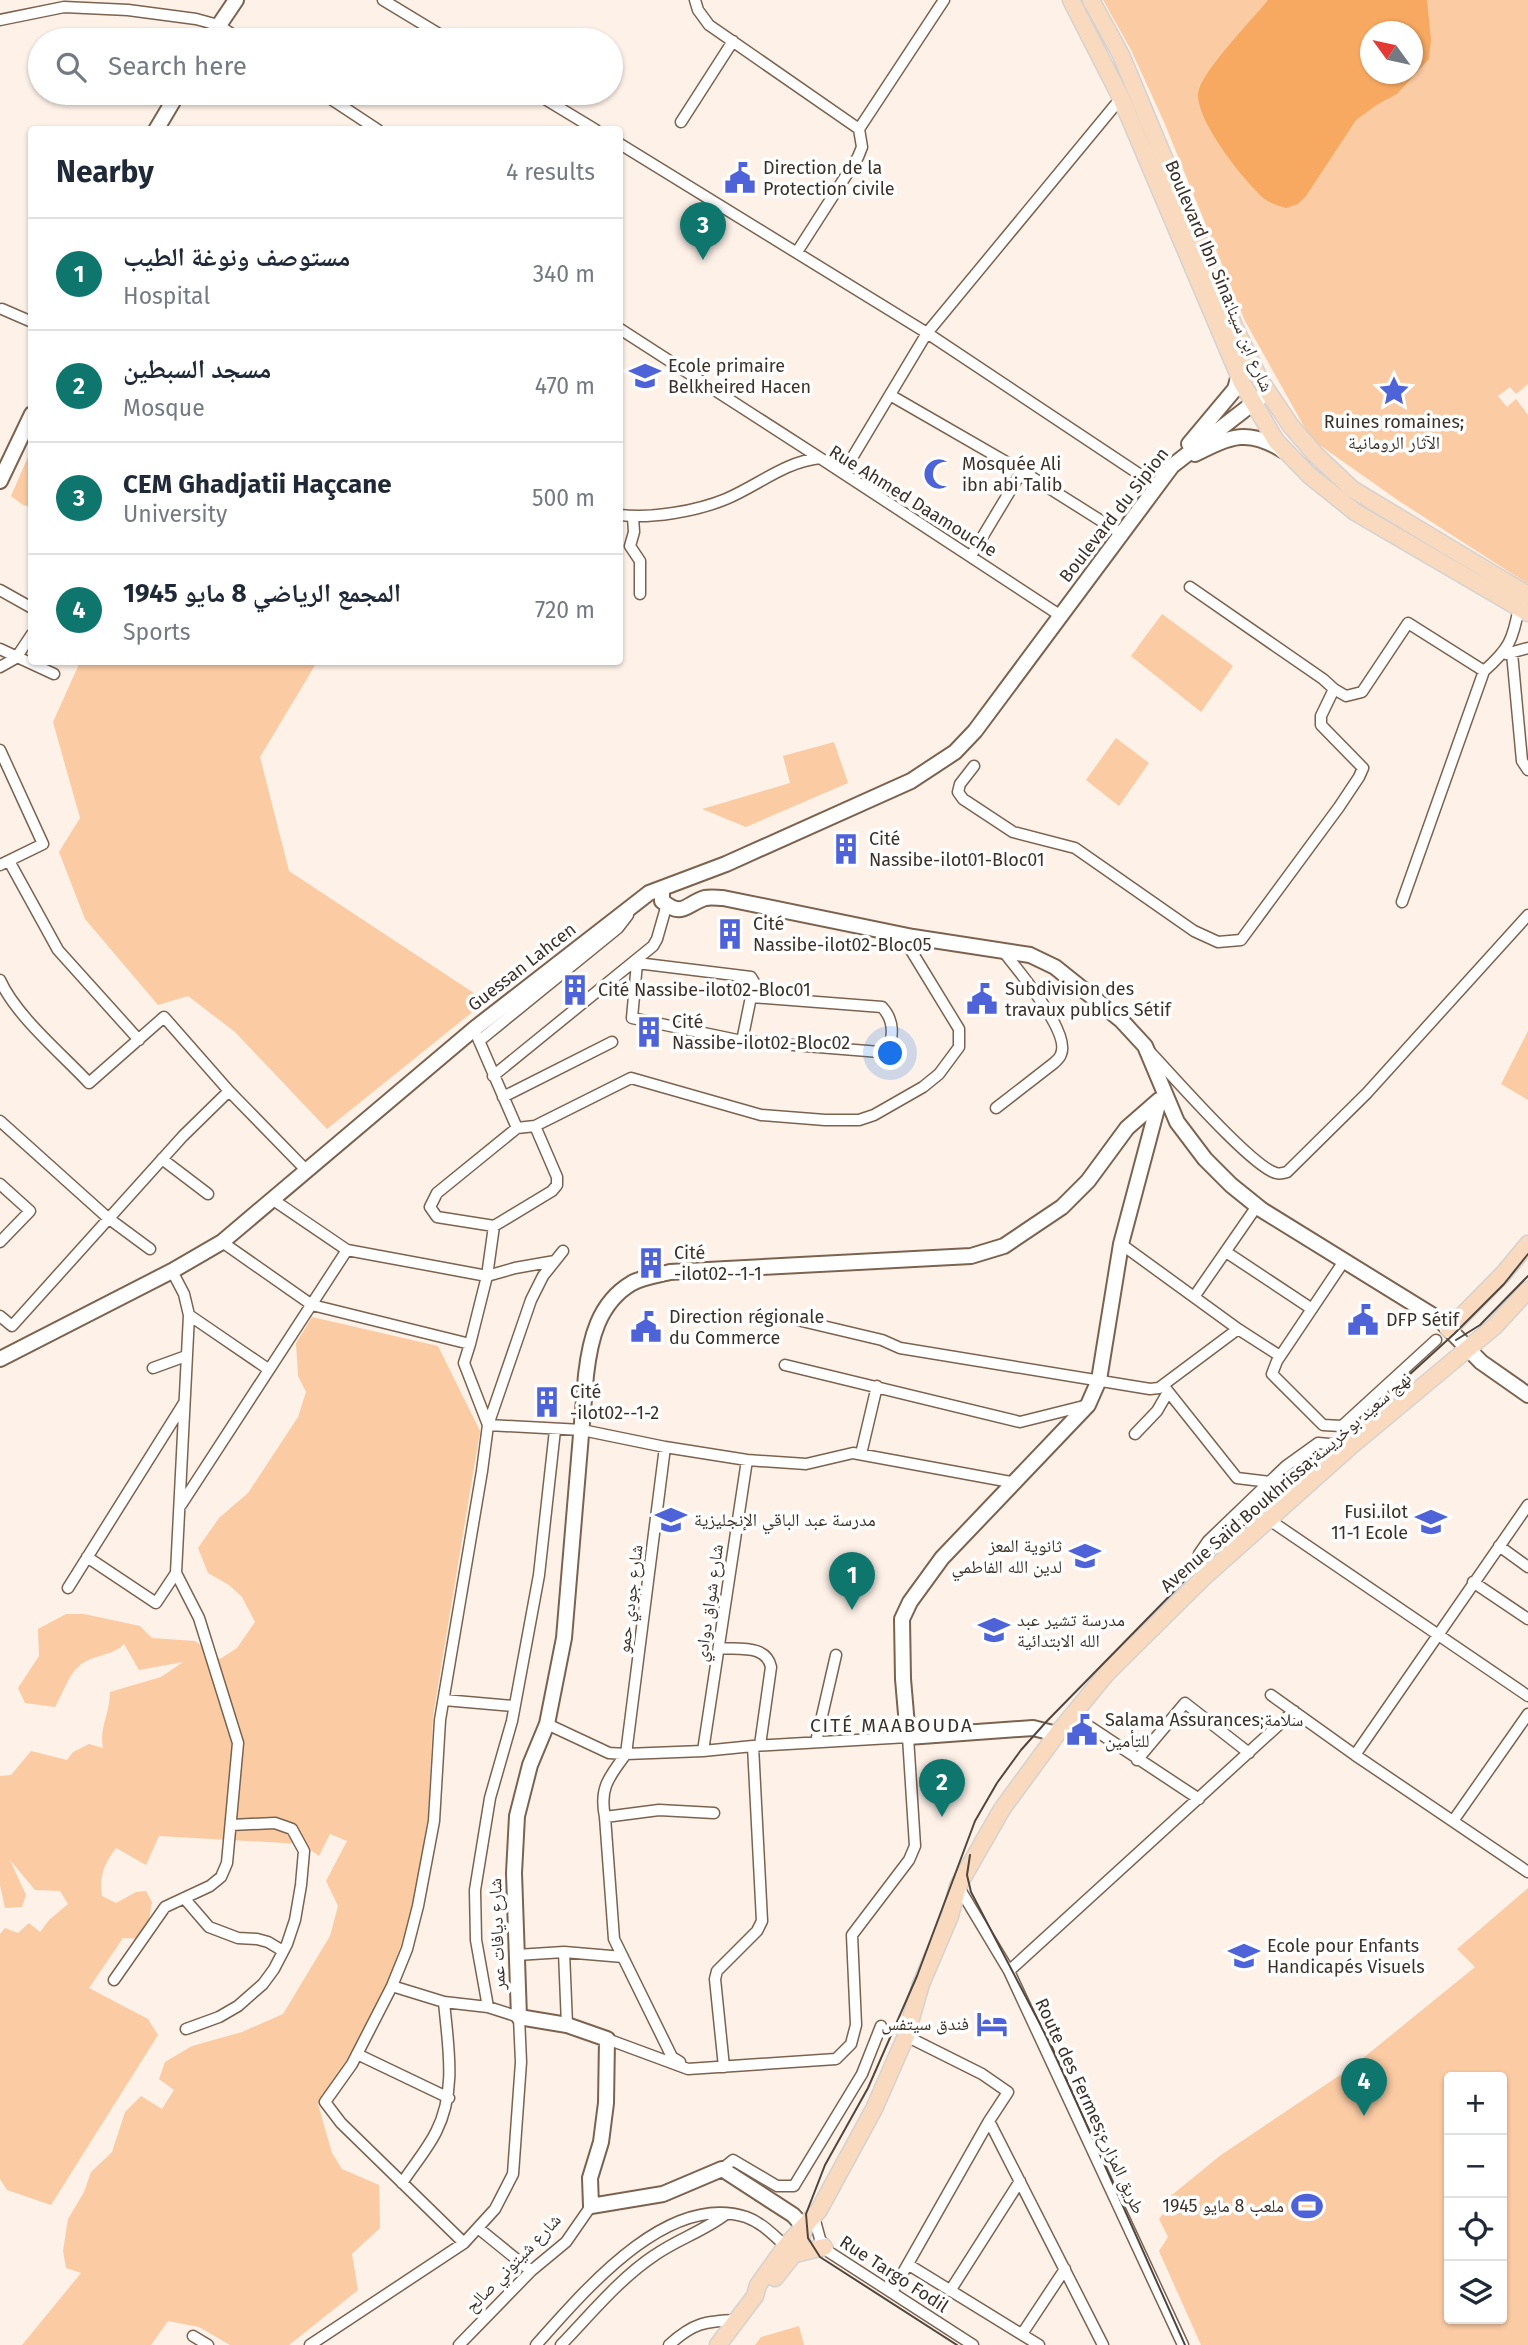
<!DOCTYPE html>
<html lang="en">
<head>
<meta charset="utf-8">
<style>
	body { margin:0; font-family:"Fira Sans","Noto Naskh Arabic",sans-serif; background:#f6f6f7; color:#1f2937 }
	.controls { position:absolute; right:21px; bottom:21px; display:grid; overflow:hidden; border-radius:7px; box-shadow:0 2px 5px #0004 }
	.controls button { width:63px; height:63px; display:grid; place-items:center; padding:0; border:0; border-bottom:2px solid #e0e1e3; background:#fff; color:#1f2937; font:35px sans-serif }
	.compass { position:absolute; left:1360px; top:21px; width:63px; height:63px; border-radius:50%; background:#fff; box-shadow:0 2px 5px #0004; rotate:303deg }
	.you { position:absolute; left:891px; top:1054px; width:24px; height:24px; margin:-18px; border:5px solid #fff; border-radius:50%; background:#1a73e8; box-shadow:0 0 0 10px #1a73e833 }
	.badge { display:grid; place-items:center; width:46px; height:46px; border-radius:50%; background:#0f766e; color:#fff; font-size:23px; font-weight:700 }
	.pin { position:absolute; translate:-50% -58px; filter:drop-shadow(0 2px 4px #0008) }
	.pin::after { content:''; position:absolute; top:37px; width:24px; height:21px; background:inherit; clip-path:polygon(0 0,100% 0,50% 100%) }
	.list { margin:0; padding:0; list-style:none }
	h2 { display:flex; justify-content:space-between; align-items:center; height:91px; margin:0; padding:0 28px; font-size:30px }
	h2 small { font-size:23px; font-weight:400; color:#747a83 }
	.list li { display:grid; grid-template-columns:46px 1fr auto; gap:21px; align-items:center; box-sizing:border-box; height:112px; padding:0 28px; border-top:2px solid #e0e1e3 }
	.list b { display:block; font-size:26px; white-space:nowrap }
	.list p { margin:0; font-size:23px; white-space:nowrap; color:#747a83 }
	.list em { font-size:23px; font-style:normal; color:#747a83 }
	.icon { flex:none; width:38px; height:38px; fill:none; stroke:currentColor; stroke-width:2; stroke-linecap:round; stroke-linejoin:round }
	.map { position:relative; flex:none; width:1528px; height:2345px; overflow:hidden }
	.search { position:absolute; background:#fff; box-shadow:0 2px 5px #0004; left:28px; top:28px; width:595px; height:77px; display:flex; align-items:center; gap:18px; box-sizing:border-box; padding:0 24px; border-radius:38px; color:#747a83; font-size:26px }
	.panel { position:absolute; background:#fff; box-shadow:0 2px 5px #0004; left:28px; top:126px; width:595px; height:539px; border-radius:7px }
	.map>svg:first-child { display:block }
	.green { fill:#fbcba3; fill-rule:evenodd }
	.water { fill:#f7a961; fill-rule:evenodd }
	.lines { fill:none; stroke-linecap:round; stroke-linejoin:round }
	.street-casing { stroke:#7b634f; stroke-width:13 }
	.secondary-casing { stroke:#7b634f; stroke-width:18 }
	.primary-casing { stroke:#d4d2d0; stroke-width:19 }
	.street { stroke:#fff; stroke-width:10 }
	.secondary { stroke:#fff; stroke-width:14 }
	.primary { stroke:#fadabe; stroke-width:16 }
	.tram { stroke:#51463d; stroke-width:2 }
	.labels { text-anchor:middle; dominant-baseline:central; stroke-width:7; stroke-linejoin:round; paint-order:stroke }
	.poi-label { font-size:18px; fill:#3c3128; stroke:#fff; text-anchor:start }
	.street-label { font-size:18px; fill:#3c3128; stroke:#fff }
	.neighbourhood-label { font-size:19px; letter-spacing:2px; fill:#3c3128; stroke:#fff }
</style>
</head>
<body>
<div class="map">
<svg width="1528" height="2345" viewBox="0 0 1528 2345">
	<rect width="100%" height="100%" fill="#fdf1e8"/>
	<path class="green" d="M1103 0H1528V384L1516 394 1510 387 1498 396 1507 407 1516 399 1528 415V584L1399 501 1311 439 1245 321 1164 122 1131 50ZM1370 32H1412V74H1370Z
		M31 450V507L23 505 11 496Z
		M1162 614 1233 666 1201 712 1131 656Z
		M80 662H317L260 757 289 871 486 1001 327 1129 235 1032 188 996 158 1005 85 919 59 852 80 818 53 722Z
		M1116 738 1149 763 1119 806 1086 780Z
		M834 742 848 783 746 827 702 809 790 783 783 756Z
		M1528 1031V1100L1501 1084Z
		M312 1317 438 1346 480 1431 433 1716 428 1817 411 1916 389 1979 355 2047 318 2104 332 2153 342 2169 379 2185 380 2228 352 2254 358 2290 289 2345H230L199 2327 168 2321 151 2345H22L81 2273 66 2268 63 2251 68 2219 84 2192 91 2172 112 2152 125 2112 141 2096 162 2109 174 2090 159 2079 165 2062 192 2046 242 2032 283 2014 330 1936 338 1906 326 1881 347 1841 330 1834 319 1856 302 1844 159 1836 146 1865 116 1848C104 1864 99 1876 102 1896L116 1903 136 1892 146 1891 152 1902 146 1939 123 1938 89 1988 148 2019 158 2035 51 2205 7 2190 0 2179V1934L5 1928 18 1933 29 1923 40 1932 49 1920 68 1904 60 1891 35 1890 10 1860 26 1895 22 1907 5 1908 0 1885V1776L11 1775 31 1751 67 1760 73 1752 89 1744 103 1748C99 1727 110 1714 110 1692L161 1677 183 1662 139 1670 124 1644C112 1657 91 1654 78 1667 68 1676 62 1695 55 1707L25 1703 18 1688 39 1656 38 1629 66 1614H84L140 1626 152 1638 195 1641 220 1659 237 1648 255 1622 242 1597 229 1585 208 1573 198 1548 219 1518 248 1493 298 1417 306 1392 298 1376 296 1343Z
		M1528 1888V2345H1201L1159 2251 1168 2237 1159 2219 1166 2210 1162 2203 1221 2155 1352 2067 1475 1967 1457 1949ZM1449 2077H1502V2319H1449Z
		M799 2326 804 2345H755L761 2337Z"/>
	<path class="water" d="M1268 0H1427L1431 40 1429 59 1397 94 1378 104 1356 120 1306 196 1298 204 1286 208C1279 206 1272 204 1266 200 1246 184 1190 114 1199 89 1207 66 1251 21 1268 0ZM1370 32H1412V74H1370Z"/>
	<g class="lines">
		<defs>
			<path id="street" d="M383 0 449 40
				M695 0 698 10 709 25 859 129 862 147 858 157 797 252
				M0 20 64 7 128 10 196 19 218 25 241 40
				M322 93 378 130
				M535 93 596 130
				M681 122 733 41
				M859 129 944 0
				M620 144 927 333 1157 486
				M2 309 32 322
				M620 329 820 458
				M890 395 1022 471 1122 534
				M843 473 927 333 1121 98
				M620 515C651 519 697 511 726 499 759 485 784 462 820 458L1061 616
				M633 517 634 532 630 546 640 561V594
				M971 556 1022 471
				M1190 587 1323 679 1334 689
				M0 590 32 608
				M0 649 54 674
				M1512 653 1522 761 1528 770
				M1506 654 1528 648
				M0 667 16 658 32 634
				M0 750 43 844 0 865
				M974 766 960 784 958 792 963 799 1013 832 1075 848 1194 931 1218 942 1241 940 1339 807 1359 777 1363 768 1321 725V716L1334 689 1346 696 1362 692 1408 623 1484 671C1509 649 1513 640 1519 607
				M9 861 58 950 139 1040
				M1402 902 1484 671
				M0 980C16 1016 62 1054 89 1083L164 1017 229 1091 307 1171
				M477 1036 517 1128
				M479 1041 618 928 628 915
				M742 1041 754 982 751 977 637 963 632 1018 742 1041 880 1052 887 1051C894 1036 894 1020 882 1007L752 997
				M1150 1052C1172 1075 1252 1167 1276 1173 1280 1174 1284 1173 1287 1172L1367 1093 1528 915
				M493 1076 653 946 657 939 667 904
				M503 1097 612 1042
				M996 1108 1054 1063C1057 1060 1060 1058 1061 1054 1071 1032 1017 969 1003 951
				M0 1121 108 1218 150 1249
				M535 1126 557 1177V1185L552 1191 494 1226 437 1217 430 1207 437 1193 517 1128 535 1126 631 1078 761 1115 825 1120H859L874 1115 923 1087 939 1074 959 1047V1029L901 934
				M162 1159 208 1194
				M0 1184 30 1211 0 1242
				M272 1199 347 1250 487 1276 470 1344
				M494 1226 487 1276 515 1268 555 1261
				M222 1242 312 1305 470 1344 464 1363 488 1425 482 1471 440 1720 434 1821 418 1906 407 1949 392 1986 352 2064 325 2102 341 2123 464 2243
				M563 1251 543 1276 531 1300 488 1425 582 1430 665 1447 747 1460 806 1464 853 1453 1016 1483
				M1226 1252 1312 1309
				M1344 1261 1277 1361 1272 1374 1323 1425 1342 1426 1436 1340
				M1194 1297 1257 1206
				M189 1315 268 1369
				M0 1316 12 1326 183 1136 229 1091
				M789 1318 882 1340 900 1348 1150 1389 1159 1388 1238 1329 1121 1244
				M1238 1329 1280 1356
				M785 1365 1020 1422 1084 1406
				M153 1368 186 1356
				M1163 1385 1237 1478 1270 1482
				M1135 1434 1157 1411 1168 1392
				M665 1447 626 1754C609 1777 599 1788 605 1817L614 1939 672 2057 680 2062
				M861 1454 877 1386
				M181 1505 347 1250
				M1268 1519 1528 1696
				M1499 1546 1528 1567
				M87 1557 156 1603 176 1573 189 1315 184 1294 172 1271
				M1203 1578 1199 1554 1208 1541 1286 1466 1318 1443 1351 1446
				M1473 1582 1528 1619
				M68 1588 184 1403
				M719 1648C738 1650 766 1644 771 1667L760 1745
				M1271 1695 1355 1755 1528 1872
				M444 1700 514 1706
				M1072 1715 1199 1799
				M547 1724 609 1753 626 1754 703 1751 753 1746 908 1737 915 1846 909 1860 852 1935 856 2025 851 2044 836 2059 688 2069 607 2039
				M816 1742 836 1655
				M703 1751 747 1460
				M1355 1755 1528 1505
				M1137 1760 1185 1703 1249 1753
				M605 1817 659 1810 714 1813
				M1453 1821 1528 1714
				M958 1886 1009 1971 1183 2345
				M184 1898 209 1927 238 1938 257 1939 268 1942 283 1951
				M564 1952 567 2025
				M517 1955 564 1952 623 1957
				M1009 1971 1294 1711
				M114 1980 165 1907 210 1886 221 1877 227 1863 238 1743 199 1618 176 1573
				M488 2007 476 1940 475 1890 490 1798 512 1721 539 1575 555 1430
				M186 2029 219 2017 238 2006 263 1984 274 1969 287 1944 295 1920 301 1885 304 1851 292 1829 275 1823 231 1825
				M357 2054 449 2098
				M724 2067 715 1979 717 1971 757 1931 762 1921 753 1746
				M989 2121 1103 2345
				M722 2169 733 2160 777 2186H794L862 2074 881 2026
				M402 2183C413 2166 427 2150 436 2132 457 2091 448 2046 444 2002
				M814 2217 820 2239 829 2252 973 2345
				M478 2228 531 2271
				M909 2265 1039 2345
				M950 2291 1020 2181
				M892 2292 989 2121 1008 2092 982 2074 906 2036
				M1022 2334 1065 2269
				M193 2336 208 2345
				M310 2345 464 2243 495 2209 513 2174 521 2062 519 2017 488 2007 444 2002 392 1986
				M459 2345 531 2271 566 2242 591 2206
				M536 2345C582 2294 666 2191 746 2217 763 2223 775 2237 789 2249
				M561 2345C590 2315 620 2278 655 2255 678 2239 704 2231 726 2214
				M669 2345C693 2323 705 2321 737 2320"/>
			<path id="secondary" d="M209 40 236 0
				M156 130 178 93
				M1189 444 1235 389 1239 375
				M1195 454C1231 436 1248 428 1284 451
				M0 481 32 414
				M662 889V901C683 918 684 905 705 898 711 897 718 898 723 898L913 937 1030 955 1055 967 1121 1020 1145 1046 1177 1122 1205 1159 1231 1185 1262 1210 1440 1320 1481 1362 1528 1395
				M0 1359 172 1271 222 1242 474 1029 649 893 726 864 911 781 955 752 975 731 1172 466 1261 397
				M1057 1734 1033 1728 908 1737 903 1679 902 1619 910 1602 942 1558 1088 1405 1099 1380 1121 1244 1159 1101
				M804 2227 793 2215 722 2169 663 2194 591 2206 590 2178 601 2142 606 2103 607 2039 567 2025 519 2017 514 1873 517 1816 530 1765 547 1724 564 1638 586 1375C590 1340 598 1303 632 1283 643 1277 658 1275 670 1272L971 1256 1004 1246 1062 1207 1088 1181 1127 1128 1159 1100"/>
			<path id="primary" d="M1071 0 1121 98 1242 383 1276 441 1309 475 1355 512 1528 613
				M1091 0 1121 55 1235 328 1260 380 1291 426 1315 454 1352 489 1528 595
				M1449 1329 1503 1274 1528 1244
				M795 2254 824 2247
				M775 2278 797 2250 804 2229
				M718 2345 755 2296 758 2285 786 2246 819 2210 874 2109 906 2036 921 1984 950 1916 958 1886 1002 1809 1057 1734 1107 1673 1203 1578 1351 1446 1495 1326 1528 1290"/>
		</defs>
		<use href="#street" class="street-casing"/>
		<use href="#secondary" class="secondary-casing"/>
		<use href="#primary" class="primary-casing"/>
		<use href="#street" class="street"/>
		<use href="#secondary" class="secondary"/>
		<use href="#primary" class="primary"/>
		<path class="tram" d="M1456 1340 1480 1325 1528 1276
			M970 1855 967 1875 971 1892 1051 2045 1185 2345
			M957 2345 820 2257 808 2238 806 2214 825 2165 868 2088 917 1976 975 1821 997 1783 1021 1750 1046 1722 1196 1569 1454 1334 1504 1284 1528 1254"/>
	</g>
	<defs>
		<symbol id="civic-bare" viewBox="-9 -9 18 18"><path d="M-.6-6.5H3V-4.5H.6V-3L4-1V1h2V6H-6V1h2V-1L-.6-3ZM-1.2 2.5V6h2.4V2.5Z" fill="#4f63d9" stroke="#fff" stroke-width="2.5" paint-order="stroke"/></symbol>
		<symbol id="school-bare" viewBox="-9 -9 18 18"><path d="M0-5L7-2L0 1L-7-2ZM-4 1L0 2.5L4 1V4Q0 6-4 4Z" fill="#4f63d9" stroke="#fff" stroke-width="2.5" paint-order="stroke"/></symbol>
		<symbol id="sight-bare" viewBox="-9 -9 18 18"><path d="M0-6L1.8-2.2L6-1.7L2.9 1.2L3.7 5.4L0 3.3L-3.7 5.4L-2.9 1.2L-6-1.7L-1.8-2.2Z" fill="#4f63d9" stroke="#fff" stroke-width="2.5" paint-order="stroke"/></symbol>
		<symbol id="mosque-bare" viewBox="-9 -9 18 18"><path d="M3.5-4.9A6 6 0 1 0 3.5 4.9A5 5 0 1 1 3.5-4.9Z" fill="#4f63d9" stroke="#fff" stroke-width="2.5" paint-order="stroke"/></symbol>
		<symbol id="building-bare" viewBox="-9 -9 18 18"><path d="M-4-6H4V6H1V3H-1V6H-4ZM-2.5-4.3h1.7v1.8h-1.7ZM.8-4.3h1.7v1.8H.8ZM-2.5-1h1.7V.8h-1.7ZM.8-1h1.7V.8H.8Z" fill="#4f63d9" stroke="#fff" stroke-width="2.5" paint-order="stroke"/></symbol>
		<symbol id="hotel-bare" viewBox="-9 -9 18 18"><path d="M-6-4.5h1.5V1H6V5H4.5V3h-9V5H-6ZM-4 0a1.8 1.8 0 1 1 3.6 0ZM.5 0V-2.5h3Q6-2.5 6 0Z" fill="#4f63d9" stroke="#fff" stroke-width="2.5" paint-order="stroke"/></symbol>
		<symbol id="stadium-bare" viewBox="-9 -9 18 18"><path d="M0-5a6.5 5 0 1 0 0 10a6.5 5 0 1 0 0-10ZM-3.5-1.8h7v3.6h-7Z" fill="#4f63d9" stroke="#fff" stroke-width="2.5" paint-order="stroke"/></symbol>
	</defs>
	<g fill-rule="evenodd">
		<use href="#civic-bare" x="718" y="156" width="44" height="44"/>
		<use href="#school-bare" x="623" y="354" width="44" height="44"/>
		<use href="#sight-bare" x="1372" y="369" width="44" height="44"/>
		<use href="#mosque-bare" x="917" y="452" width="44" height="44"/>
		<use href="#building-bare" x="824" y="827" width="44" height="44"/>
		<use href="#building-bare" x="708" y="912" width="44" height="44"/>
		<use href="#building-bare" x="553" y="968" width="44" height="44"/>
		<use href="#civic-bare" x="960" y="977" width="44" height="44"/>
		<use href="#building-bare" x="627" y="1010" width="44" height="44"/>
		<use href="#building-bare" x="629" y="1241" width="44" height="44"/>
		<use href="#civic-bare" x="1341" y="1298" width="44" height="44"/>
		<use href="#civic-bare" x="624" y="1305" width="44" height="44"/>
		<use href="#building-bare" x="525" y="1380" width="44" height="44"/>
		<use href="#school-bare" x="649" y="1498" width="44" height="44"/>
		<use href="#school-bare" x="1409" y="1500" width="44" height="44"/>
		<use href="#school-bare" x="1063" y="1534" width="44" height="44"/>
		<use href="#school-bare" x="972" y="1608" width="44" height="44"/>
		<use href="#civic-bare" x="1060" y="1708" width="44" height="44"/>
		<use href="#school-bare" x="1222" y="1934" width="44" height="44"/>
		<use href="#hotel-bare" x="970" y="2002" width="44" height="44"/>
		<use href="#stadium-bare" x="1285" y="2184" width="44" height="44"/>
	</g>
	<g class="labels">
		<g class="poi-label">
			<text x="763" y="168">Direction de la<tspan x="763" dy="21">Protection civile</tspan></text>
			<text x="668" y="366">Ecole primaire<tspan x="668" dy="21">Belkheired Hacen</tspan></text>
			<text x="1394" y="422" text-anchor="middle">Ruines romaines;<tspan x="1394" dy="21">الآثار الرومانية</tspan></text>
			<text x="962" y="464">Mosquée Ali<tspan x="962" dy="21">ibn abi Talib</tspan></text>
			<text x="869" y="839">Cité<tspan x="869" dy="21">Nassibe-ilot01-Bloc01</tspan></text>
			<text x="753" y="924">Cité<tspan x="753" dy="21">Nassibe-ilot02-Bloc05</tspan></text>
			<text x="1005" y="989">Subdivision des<tspan x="1005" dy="21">travaux publics Sétif</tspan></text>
			<text x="598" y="990">Cité Nassibe-ilot02-Bloc01</text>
			<text x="672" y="1022">Cité<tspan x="672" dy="21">Nassibe-ilot02-Bloc02</tspan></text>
			<text x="674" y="1253">Cité<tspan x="674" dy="21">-ilot02--1-1</tspan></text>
			<text x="669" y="1317">Direction régionale<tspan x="669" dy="21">du Commerce</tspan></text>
			<text x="1386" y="1320">DFP Sétif</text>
			<text x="570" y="1392">Cité<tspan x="570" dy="21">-ilot02--1-2</tspan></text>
			<text x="1408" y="1512" text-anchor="end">Fusi.ilot<tspan x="1408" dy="21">11-1 Ecole</tspan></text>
			<text x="694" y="1520">مدرسة عبد الباقي الإنجليزية</text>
			<text x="1062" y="1546" text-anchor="end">ثانوية المعز<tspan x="1062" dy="21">لدين الله الفاطمي</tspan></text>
			<text x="1017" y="1620">مدرسة تشير عبد<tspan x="1017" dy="21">الله الابتدائية</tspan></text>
			<text x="1105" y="1720">Salama Assurances;سلامة<tspan x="1105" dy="21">للتأمين</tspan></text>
			<text x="1267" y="1946">Ecole pour Enfants<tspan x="1267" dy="21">Handicapés Visuels</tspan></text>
			<text x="969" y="2024" text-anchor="end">فندق سيتفس</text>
			<text x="1284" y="2206" text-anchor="end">ملعب 8 مايو 1945</text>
		</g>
		<g class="street-label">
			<text transform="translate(1219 276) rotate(67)">Boulevard Ibn Sina:شارع ابن سينا</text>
			<text transform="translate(913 501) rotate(32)">Rue Ahmed Daamouche</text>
			<text transform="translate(1114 515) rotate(-52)">Boulevard du Sipion</text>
			<text transform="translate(522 967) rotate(-38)">Guessan Lahcen</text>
			<text transform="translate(1286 1482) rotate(-41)">Avenue Saïd Boukhrissa;نهج سعيد بوخريسة</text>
			<text transform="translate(630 1599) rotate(-83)">شارع جودي حمو</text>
			<text transform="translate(709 1603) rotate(-82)">شارع شواق دوادي</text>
			<text transform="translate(497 1934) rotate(-92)">شارع ديافات عمر</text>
			<text transform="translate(1090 2106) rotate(65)">Route des Fermes;طريق المزارع</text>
			<text transform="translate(513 2263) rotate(-46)">شارع شيتوني صالح</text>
			<text transform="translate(894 2274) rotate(33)">Rue Targo Fodil</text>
		</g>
		<g class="neighbourhood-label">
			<text x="892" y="1725">CITÉ MAABOUDA</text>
		</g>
	</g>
</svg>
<div class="controls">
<button>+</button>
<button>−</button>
<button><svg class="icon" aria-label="locate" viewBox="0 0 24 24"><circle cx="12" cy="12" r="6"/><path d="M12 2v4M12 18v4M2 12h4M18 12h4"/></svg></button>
<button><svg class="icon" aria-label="layers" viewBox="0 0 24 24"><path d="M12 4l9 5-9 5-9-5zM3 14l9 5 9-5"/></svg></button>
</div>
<svg class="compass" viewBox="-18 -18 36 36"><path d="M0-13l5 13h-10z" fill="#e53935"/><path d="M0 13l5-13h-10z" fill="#747a83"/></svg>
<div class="you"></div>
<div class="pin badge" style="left:852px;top:1610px">1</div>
<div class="pin badge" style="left:942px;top:1817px">2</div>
<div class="pin badge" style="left:703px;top:260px">3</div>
<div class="pin badge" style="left:1364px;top:2116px">4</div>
<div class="search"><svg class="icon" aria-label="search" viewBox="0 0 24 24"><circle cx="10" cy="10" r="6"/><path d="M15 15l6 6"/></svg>Search here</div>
<section class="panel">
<h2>Nearby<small>4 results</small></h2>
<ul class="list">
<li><span class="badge">1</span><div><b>مستوصف ونوغة الطيب</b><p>Hospital</p></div><em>340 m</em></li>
<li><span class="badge">2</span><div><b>مسجد السبطين</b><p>Mosque</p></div><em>470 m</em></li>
<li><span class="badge">3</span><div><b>CEM Ghadjatii Haçcane</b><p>University</p></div><em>500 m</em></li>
<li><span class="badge">4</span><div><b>المجمع الرياضي 8 مايو 1945</b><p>Sports</p></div><em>720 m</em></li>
</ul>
</section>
</div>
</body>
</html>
